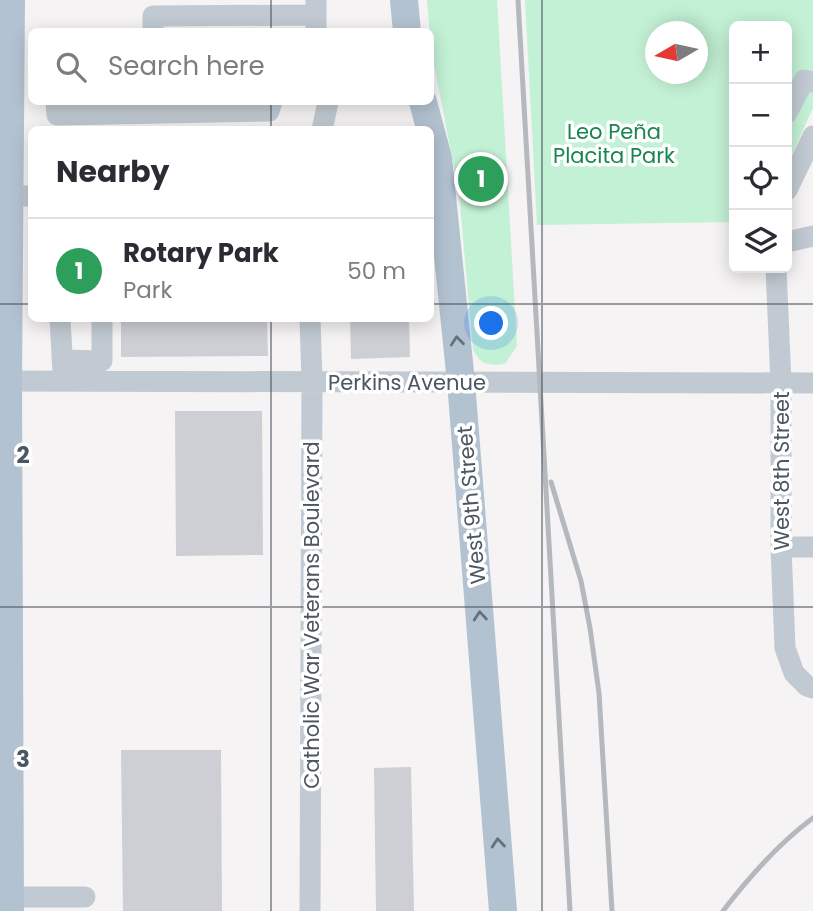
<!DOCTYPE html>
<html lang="en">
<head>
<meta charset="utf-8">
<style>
	body { margin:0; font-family:Poppins,sans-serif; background:#f7f7f7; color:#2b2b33 }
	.controls { position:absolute; right:21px; top:21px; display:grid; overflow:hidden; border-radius:10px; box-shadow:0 4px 18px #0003 }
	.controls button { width:63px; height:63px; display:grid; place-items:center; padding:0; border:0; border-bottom:2px solid #e1e1e2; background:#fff; color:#2b2b33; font:35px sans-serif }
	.compass { position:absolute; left:645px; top:21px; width:63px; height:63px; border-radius:50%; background:#fff; box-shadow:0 4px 18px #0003; rotate:261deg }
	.you { position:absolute; left:492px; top:324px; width:24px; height:24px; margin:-18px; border:5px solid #fff; border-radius:50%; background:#1a73e8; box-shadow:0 0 0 10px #1a73e833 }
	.badge { display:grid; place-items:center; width:46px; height:46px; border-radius:50%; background:#1a73e8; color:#fff; font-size:23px; font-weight:700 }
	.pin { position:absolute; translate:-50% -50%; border:4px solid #fff; box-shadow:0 2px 7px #0006 }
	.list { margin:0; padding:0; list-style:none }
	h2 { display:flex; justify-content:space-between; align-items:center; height:91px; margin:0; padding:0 28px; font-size:30px }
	h2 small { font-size:23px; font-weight:400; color:#7c7c81 }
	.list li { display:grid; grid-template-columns:46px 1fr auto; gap:21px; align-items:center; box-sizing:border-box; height:105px; padding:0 28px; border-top:2px solid #e1e1e2 }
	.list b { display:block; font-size:26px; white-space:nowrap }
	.list p { margin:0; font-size:23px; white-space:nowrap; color:#7c7c81 }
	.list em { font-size:23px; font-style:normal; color:#7c7c81 }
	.icon { flex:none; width:38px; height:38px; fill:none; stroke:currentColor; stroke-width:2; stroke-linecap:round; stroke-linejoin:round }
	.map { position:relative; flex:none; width:813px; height:911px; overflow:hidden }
	.search { position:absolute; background:#fff; box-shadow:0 4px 18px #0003; left:28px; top:28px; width:406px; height:77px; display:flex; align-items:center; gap:18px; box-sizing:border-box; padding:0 24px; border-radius:10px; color:#7c7c81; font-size:26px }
	.panel { position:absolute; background:#fff; box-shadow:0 4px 18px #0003; left:28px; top:126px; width:406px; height:196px; border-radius:10px }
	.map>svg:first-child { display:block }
	.green { fill:#c3f1d5; fill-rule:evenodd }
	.building { fill:#cdcfd5 }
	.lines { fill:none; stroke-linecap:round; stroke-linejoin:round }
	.minor { stroke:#c1cad2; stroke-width:21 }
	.major { stroke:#b3c2d1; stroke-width:28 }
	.rail { stroke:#b5b8bd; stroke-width:5 }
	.oneway { stroke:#64717d }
	.grid { fill:none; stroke:#4a5661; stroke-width:2; stroke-opacity:0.55 }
	.labels { text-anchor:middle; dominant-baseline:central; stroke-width:7; stroke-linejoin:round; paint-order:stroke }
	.park-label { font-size:21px; fill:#17864f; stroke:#fff }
	.street-label { font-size:21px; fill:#4a5661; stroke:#fff }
	.grid-label { font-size:23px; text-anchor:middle; font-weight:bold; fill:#4a5661; stroke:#fff; stroke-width:7; stroke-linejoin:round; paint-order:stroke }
</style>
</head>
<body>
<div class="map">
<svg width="813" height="911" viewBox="0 0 813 911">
	<rect width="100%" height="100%" fill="#f5f3f3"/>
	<path class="green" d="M427 0H497L517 346 505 364C489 366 481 365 473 350L459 193 431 49Z
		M525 0H813V108L787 165V26H734V222L537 225ZM656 32H698V74H656Z"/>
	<path class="building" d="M121 318H267L268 356 121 357Z
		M350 318H409L410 357 351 359Z
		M175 411H262L263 555 176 556Z
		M121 750H221L222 911H123Z
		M411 767 414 911H376L374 768Z"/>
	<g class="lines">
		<path class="minor" d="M153 32V16L316 15
			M316 32V0
			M56 102 57 115 269 111 272 102
			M787 113 804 80 813 82
			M322 130 328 102
			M787 190 813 136
			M10 196H32
			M787 242 813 236
			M776 268 781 383V547L785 648 794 673 807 686 813 688
			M60 318 63 373
			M62 360 102 361V318
			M0 381 813 383
			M781 547H813
			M10 897H85
			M310 911 312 382 310 318"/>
		<path class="major" d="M404 0 407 32
			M423 102 438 158 461 382 503 911
			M10 911 8 381 11 0"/>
		<path class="rail" d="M518 0 570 911
			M551 482 581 581 590 628 599 693 612 911
			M723 911C749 877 778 844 813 818"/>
	</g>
	<defs><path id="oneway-chevron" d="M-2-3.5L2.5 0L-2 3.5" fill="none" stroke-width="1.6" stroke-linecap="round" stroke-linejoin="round" transform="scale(1.75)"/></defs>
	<g class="oneway">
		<use href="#oneway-chevron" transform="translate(457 341) rotate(-96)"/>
		<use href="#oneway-chevron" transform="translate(480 616) rotate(-95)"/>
		<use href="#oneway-chevron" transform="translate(498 843) rotate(-95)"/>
	</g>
	<path class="grid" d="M271 0V32M542 0V911M271 102V130M0 304H32M430 304H813M271 318V911M0 607H813"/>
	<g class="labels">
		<g class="park-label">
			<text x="614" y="131">Leo Peña<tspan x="614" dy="24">Placita Park</tspan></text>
		</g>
		<g class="street-label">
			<text x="407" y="382">Perkins Avenue</text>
			<text transform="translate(781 471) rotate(-90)">West 8th Street</text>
			<text transform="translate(471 505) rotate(-95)">West 9th Street</text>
			<text transform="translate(311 615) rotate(-90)">Catholic War Veterans Boulevard</text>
		</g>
	</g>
	<g class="grid-label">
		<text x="23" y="463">2</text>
		<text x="23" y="767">3</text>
	</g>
</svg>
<div class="controls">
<button>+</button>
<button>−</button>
<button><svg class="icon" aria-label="locate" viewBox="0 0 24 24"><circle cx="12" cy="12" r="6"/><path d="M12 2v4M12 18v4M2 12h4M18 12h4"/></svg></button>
<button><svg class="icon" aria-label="layers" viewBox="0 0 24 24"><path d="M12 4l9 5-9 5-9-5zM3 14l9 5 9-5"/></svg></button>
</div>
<svg class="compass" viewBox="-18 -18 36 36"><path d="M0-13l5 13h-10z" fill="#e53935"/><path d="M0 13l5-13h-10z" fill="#7c7c81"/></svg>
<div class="you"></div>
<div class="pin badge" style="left:481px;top:179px;background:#2e9e5b">1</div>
<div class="search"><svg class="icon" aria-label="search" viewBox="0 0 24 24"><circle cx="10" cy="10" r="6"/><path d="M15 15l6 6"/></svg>Search here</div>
<section class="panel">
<h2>Nearby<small></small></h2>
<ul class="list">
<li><span class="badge" style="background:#2e9e5b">1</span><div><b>Rotary Park</b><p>Park</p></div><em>50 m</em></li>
</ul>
</section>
</div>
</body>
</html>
